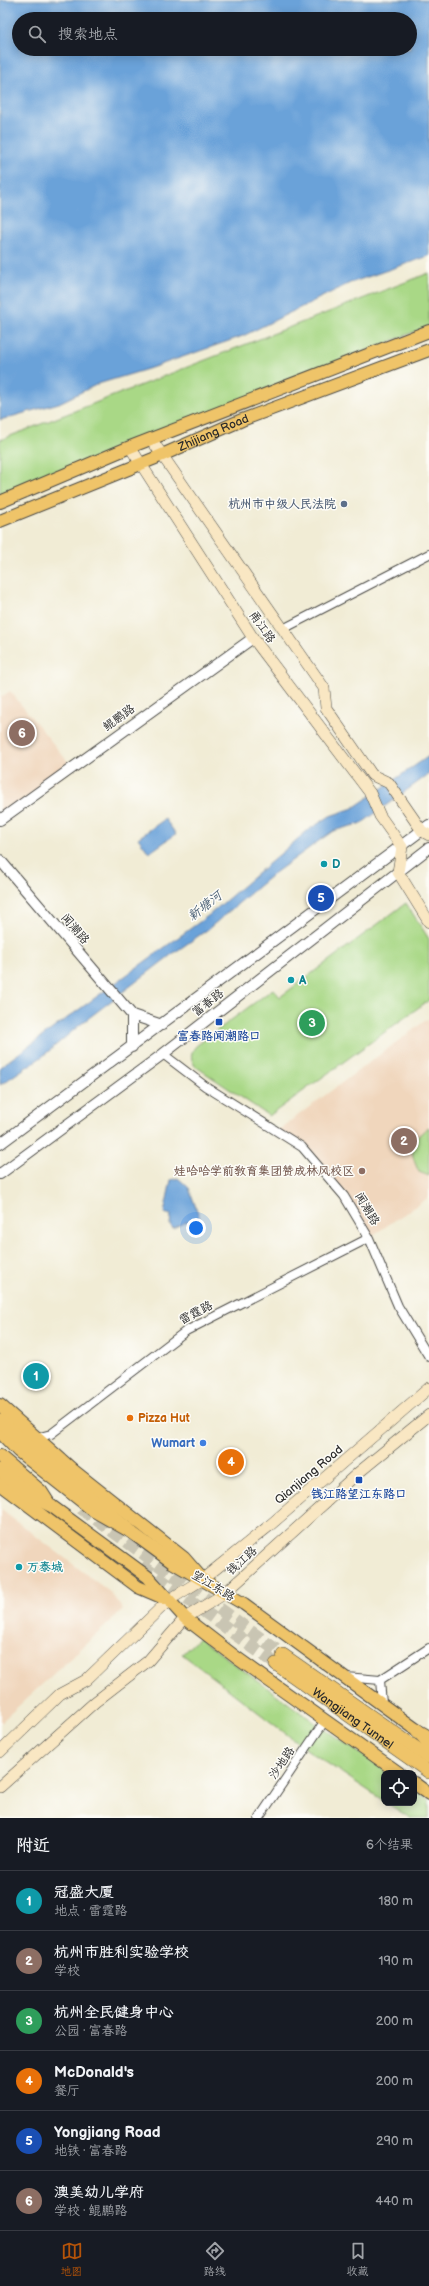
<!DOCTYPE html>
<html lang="zh">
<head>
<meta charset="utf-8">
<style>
	body { margin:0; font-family:"Balsamiq Sans","LXGW WenKai TC",sans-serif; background:#20242c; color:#f1f3f6 }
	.controls { position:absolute; right:12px; bottom:12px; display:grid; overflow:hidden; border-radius:8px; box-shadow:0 2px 10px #0003 }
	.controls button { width:36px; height:36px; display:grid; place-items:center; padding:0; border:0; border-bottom:1px solid #363941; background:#171b24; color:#f1f3f6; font:20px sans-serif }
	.you { position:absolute; left:196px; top:1228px; width:14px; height:14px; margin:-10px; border:3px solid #fff; border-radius:50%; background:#1a73e8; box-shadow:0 0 0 6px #1a73e833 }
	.badge { display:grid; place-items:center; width:26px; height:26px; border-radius:50%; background:#b45309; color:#fff; font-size:13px; font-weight:700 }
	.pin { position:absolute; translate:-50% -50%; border:2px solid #fff; box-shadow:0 1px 4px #0006 }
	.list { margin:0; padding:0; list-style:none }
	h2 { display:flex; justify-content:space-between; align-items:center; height:52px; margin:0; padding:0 16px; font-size:17px }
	h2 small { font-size:13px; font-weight:400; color:#9ea1a6 }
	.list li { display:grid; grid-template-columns:26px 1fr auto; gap:12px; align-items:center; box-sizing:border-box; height:60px; padding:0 16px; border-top:1px solid #363941 }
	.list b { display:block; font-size:15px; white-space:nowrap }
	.list p { margin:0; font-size:13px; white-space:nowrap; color:#9ea1a6 }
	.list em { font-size:13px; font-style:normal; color:#9ea1a6 }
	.icon { flex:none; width:22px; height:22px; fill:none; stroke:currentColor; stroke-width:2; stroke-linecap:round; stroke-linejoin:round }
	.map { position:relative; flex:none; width:429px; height:1818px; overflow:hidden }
	.search { position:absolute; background:#171b24; box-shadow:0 2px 10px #0003; left:12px; right:12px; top:12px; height:44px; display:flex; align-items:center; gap:10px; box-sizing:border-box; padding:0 14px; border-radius:22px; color:#9ea1a6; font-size:15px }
	.sheet { height:412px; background:#171b24 }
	nav { display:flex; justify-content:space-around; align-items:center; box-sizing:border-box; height:56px; border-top:1px solid #363941; background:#171b24; font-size:11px; color:#9ea1a6 }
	nav a { display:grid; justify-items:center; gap:2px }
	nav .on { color:#b45309 }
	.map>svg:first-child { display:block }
	.built { fill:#f0d6bc }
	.green { fill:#a9d886; stroke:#6a8258 }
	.water { fill:#6ba2d9; stroke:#4b6682; fill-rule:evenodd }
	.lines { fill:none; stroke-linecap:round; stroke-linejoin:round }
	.trunk-tunnel { stroke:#c9c5b3; stroke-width:13; stroke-dasharray:13 6; stroke-linecap:butt }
	.minor-casing { stroke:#494844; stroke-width:10 }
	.tertiary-casing { stroke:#494844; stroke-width:12 }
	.secondary-casing { stroke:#494844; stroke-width:12 }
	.primary-casing { stroke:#494844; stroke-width:14 }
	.trunk-casing { stroke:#494844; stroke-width:14 }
	.minor { stroke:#fff; stroke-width:8 }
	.tertiary { stroke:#fff; stroke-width:10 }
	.secondary { stroke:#f9e7c3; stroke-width:11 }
	.primary { stroke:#efc469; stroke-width:12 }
	.trunk { stroke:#efc469; stroke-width:13 }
	.service-dot { fill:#5c6f8a; stroke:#fdfcf7; stroke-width:1.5 }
	.culture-dot { fill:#0f9aa8; stroke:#fdfcf7; stroke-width:1.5 }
	.transit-dot { fill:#1a4fb4; stroke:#fdfcf7; stroke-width:1.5 }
	.education-dot { fill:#8d6e63; stroke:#fdfcf7; stroke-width:1.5 }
	.food-dot { fill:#e8710a; stroke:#fdfcf7; stroke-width:1.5 }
	.shop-dot { fill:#3f7fe0; stroke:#fdfcf7; stroke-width:1.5 }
	.labels { text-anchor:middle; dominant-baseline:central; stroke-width:3; stroke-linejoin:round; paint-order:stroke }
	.street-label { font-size:12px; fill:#2b2b2b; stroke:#fdfcf7 }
	.service-label { font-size:12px; font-weight:bold; fill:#4e5e75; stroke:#fdfcf7; text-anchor:end }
	.culture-label { font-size:12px; font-weight:bold; fill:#0d838f; stroke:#fdfcf7; text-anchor:start }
	.transit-label { font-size:12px; font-weight:bold; fill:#164399; stroke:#fdfcf7 }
	.education-label { font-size:12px; font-weight:bold; fill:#785e54; stroke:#fdfcf7; text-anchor:end }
	.food-label { font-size:12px; font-weight:bold; fill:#c56008; stroke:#fdfcf7; text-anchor:start }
	.shop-label { font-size:12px; font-weight:bold; fill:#366cbe; stroke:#fdfcf7; text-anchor:end }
	.water-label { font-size:13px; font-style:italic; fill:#455b71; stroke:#fdfcf7 }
</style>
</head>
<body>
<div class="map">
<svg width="429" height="1818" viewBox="0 0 429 1818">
	<rect width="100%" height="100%" fill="#fdfcf7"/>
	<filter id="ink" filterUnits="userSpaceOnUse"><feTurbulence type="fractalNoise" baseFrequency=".025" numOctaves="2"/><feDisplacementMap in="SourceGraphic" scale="8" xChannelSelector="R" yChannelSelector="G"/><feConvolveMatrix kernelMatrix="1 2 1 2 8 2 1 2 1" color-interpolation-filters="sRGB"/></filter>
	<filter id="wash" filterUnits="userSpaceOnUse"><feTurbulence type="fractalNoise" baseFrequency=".012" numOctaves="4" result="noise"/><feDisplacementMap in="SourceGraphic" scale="16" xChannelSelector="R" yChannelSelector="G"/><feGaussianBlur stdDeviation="0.9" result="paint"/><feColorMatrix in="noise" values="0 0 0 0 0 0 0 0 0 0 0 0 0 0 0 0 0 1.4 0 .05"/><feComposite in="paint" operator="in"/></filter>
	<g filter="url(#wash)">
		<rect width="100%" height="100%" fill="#f1ecd5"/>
		<path class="built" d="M10 691 73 768 0 820V698Z
			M429 1018V1197L369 1238 344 1196 302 1147 277 1131Z
			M0 1509 111 1593 123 1610 0 1723Z"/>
		<path class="green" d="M429 273V326L0 497V440Z
			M406 903 429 939V1000L269 1116 195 1066C190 1058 190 1053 196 1046L273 989 280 997Z
			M429 1127V1176L419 1172C409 1151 409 1141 429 1127Z
			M199 1638 321 1727 389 1773H384V1801L306 1749 182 1654Z
			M414 1790 429 1800V1818H410L387 1803H414Z"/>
		<path class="water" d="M0 0H429V256L350 283 243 336 148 369 98 384 59 403 0 420ZM19 19H410V49H19Z
			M429 756V774L362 823 333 831 316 843 272 875 207 930 171 955 81 1024 43 1056 0 1085V1067L209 915 307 831 330 816 353 808Z
			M165 819 176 834 149 853 138 838Z
			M178 1178 189 1188 200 1219 192 1229 188 1221 173 1228 170 1225 171 1215 164 1213 171 1180Z"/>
	</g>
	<g filter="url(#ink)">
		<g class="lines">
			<path class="trunk-tunnel" d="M81 1508 283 1655
				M141 1565 276 1664"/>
			<defs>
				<path id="minor" d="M283 629 429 554
					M163 1054 205 1086 302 1147 344 1196 369 1238 398 1306 429 1357
					M36 1438 51 1434 186 1331 369 1238
					M346 1677 380 1680 429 1648
					M380 1680 382 1704
					M259 1818 324 1722"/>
				<path id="tertiary" d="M0 820 253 638
					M0 860 132 1015 162 1025
					M132 1015V1047
					M0 1144 429 825
					M0 1174 163 1054 429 848"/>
				<path id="secondary" d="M151 439 324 688 326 708 372 775 389 783 422 831 429 835
					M130 447 253 638 370 793 380 816 402 847 398 872 429 922
					M0 1752 60 1694 86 1680 169 1600 203 1579 269 1526 429 1388
					M0 1787 95 1702 148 1661 185 1618 224 1594 358 1473 429 1415"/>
				<g id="primary">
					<path d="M0 502 130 447 429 331"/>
					<path id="s1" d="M0 521 153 459 242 420 429 350"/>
					<path d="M0 1405 74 1471 184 1558 198 1574"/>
					<path d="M0 1432 18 1451 94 1511 131 1532 172 1562 244 1604 417 1730 426 1735"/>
					<path d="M0 1456 41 1491 50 1505 148 1577 185 1618 237 1658 399 1773"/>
					<path d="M0 1484 138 1587 166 1599"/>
					<path d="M414 1783 429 1794"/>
				</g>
				<g id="trunk">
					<path d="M0 1420 34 1451 131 1532"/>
					<path d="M0 1470 30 1495 50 1505"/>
					<path d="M283 1655 429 1757"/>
					<path id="s2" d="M276 1664 429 1772"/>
					<path d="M417 1730 429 1743"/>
				</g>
			</defs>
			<use href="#minor" class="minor-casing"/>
			<use href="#tertiary" class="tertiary-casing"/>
			<use href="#secondary" class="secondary-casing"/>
			<use href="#primary" class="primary-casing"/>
			<use href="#trunk" class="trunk-casing"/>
			<use href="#minor" class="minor"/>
			<use href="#tertiary" class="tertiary"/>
			<use href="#secondary" class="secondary"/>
			<use href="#primary" class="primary"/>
			<use href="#trunk" class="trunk"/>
		</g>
	</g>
	<circle class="service-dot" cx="344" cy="504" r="4"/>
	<g class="culture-dot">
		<circle cx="324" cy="864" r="4"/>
		<circle cx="291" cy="980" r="4"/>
		<circle cx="19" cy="1567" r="4"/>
	</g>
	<g class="transit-dot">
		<rect x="215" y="1018" width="8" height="8" rx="2"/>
		<rect x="355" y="1476" width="8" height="8" rx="2"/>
	</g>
	<circle class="education-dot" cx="362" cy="1171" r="4"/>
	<circle class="food-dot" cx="130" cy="1418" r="4"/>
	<circle class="shop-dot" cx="203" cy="1443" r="4"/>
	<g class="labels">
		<g class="street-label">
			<text stroke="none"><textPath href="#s1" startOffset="231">Zhijiang Road</textPath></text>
			<text transform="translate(262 627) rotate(55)">甬江路</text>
			<text transform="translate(119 718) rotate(-36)">鲲鹏路</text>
			<text transform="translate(75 929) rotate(49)">闻潮路</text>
			<text transform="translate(208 1003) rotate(-38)">富春路</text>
			<text transform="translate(367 1209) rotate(59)">闻潮路</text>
			<text transform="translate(196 1313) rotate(-28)">雷霆路</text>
			<text transform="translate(309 1475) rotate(-40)">Qianjiang Road</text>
			<text transform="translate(242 1561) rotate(-42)">钱江路</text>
			<text transform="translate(213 1586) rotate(31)">望江东路</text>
			<text stroke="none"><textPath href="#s2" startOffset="94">Wangjiang Tunnel</textPath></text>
			<text transform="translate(282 1763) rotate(-56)">沙地路</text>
		</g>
		<g class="service-label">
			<text x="336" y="504">杭州市中级人民法院</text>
		</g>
		<g class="culture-label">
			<text x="332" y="864">D</text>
			<text x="299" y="980">A</text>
			<text x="27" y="1567">万泰城</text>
		</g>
		<g class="transit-label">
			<text x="219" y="1036">富春路闻潮路口</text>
			<text x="359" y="1494">钱江路望江东路口</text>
		</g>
		<g class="education-label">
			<text x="354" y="1171">娃哈哈学前教育集团赞成林风校区</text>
		</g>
		<g class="food-label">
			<text x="138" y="1418">Pizza Hut</text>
		</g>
		<g class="shop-label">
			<text x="195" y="1443">Wumart</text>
		</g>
		<g class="water-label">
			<text transform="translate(205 906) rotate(-38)">新塘河</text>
		</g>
	</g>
</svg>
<div class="controls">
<button><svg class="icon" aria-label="locate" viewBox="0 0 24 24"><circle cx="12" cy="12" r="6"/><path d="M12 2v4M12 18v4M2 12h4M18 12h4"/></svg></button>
</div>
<div class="you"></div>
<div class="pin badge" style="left:36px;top:1376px;background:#0f9aa8">1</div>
<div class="pin badge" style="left:404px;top:1141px;background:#8d6e63">2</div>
<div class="pin badge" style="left:312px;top:1023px;background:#2e9e5b">3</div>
<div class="pin badge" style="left:231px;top:1462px;background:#e8710a">4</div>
<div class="pin badge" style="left:321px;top:898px;background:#1a4fb4">5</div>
<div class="pin badge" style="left:22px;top:733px;background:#8d6e63">6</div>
<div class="search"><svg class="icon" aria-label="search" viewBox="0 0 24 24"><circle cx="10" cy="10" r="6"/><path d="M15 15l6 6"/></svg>搜索地点</div>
</div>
<section class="sheet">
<h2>附近<small>6个结果</small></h2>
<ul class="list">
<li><span class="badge" style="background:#0f9aa8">1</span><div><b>冠盛大厦</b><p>地点 · 雷霆路</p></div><em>180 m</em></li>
<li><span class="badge" style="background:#8d6e63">2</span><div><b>杭州市胜利实验学校</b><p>学校</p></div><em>190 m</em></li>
<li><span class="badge" style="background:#2e9e5b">3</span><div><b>杭州全民健身中心</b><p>公园 · 富春路</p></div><em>200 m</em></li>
<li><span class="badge" style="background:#e8710a">4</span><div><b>McDonald's</b><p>餐厅</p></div><em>200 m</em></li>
<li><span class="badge" style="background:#1a4fb4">5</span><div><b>Yongjiang Road</b><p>地铁 · 富春路</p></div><em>290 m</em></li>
<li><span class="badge" style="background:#8d6e63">6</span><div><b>澳美幼儿学府</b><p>学校 · 鲲鹏路</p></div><em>440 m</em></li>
</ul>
</section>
<nav>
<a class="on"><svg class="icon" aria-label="map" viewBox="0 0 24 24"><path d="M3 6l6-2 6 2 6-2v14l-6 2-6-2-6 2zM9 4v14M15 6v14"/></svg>地图</a>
<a><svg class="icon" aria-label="directions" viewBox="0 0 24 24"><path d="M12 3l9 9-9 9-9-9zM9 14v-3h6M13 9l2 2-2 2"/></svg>路线</a>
<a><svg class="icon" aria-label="saved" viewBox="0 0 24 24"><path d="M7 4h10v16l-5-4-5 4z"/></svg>收藏</a>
</nav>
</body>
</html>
